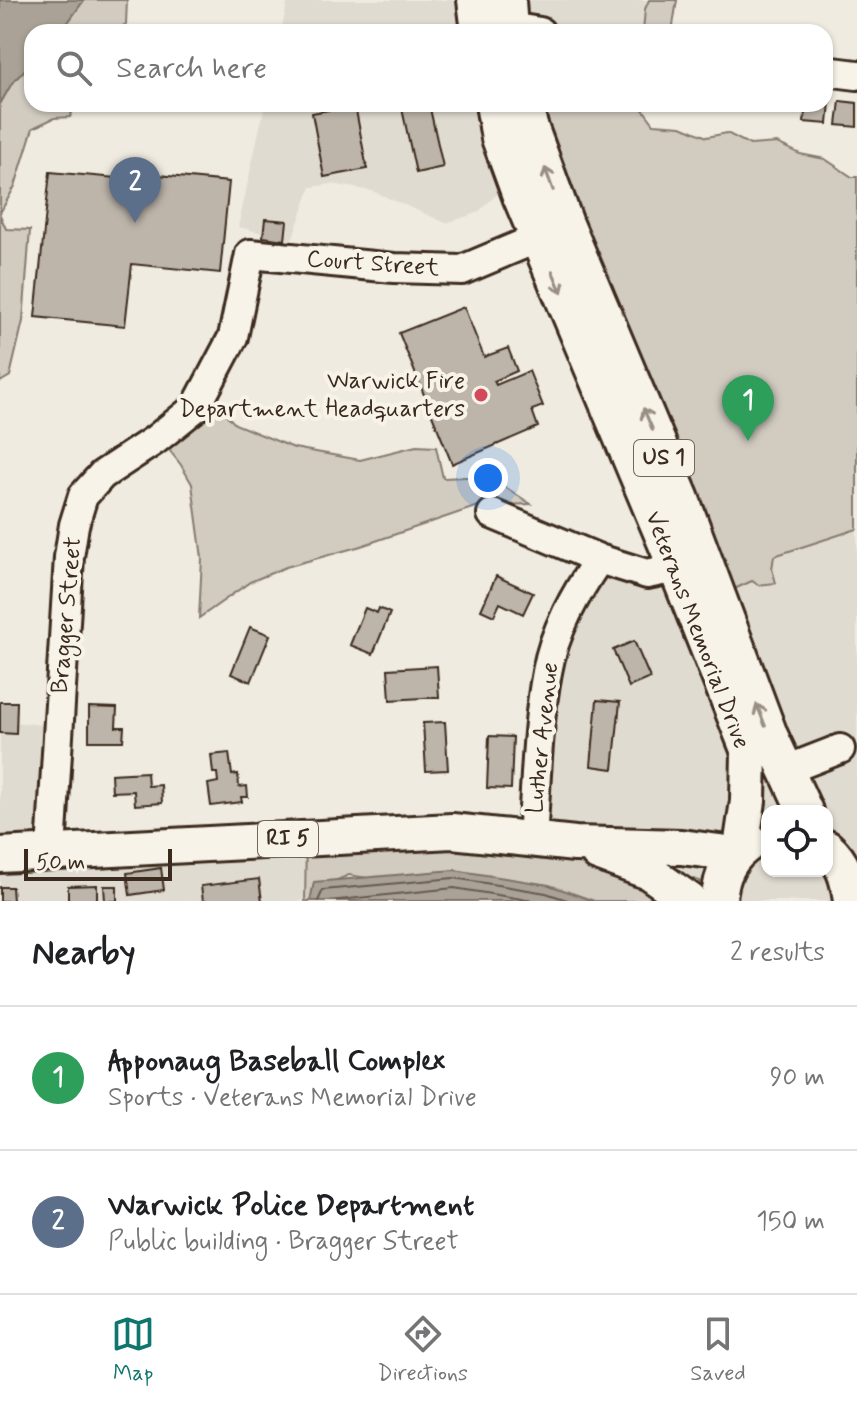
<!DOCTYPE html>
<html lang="en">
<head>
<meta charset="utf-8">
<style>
	body { margin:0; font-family:Mynerve,sans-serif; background:#f6f6f6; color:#202124 }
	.controls { position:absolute; right:24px; bottom:24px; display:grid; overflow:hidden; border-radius:16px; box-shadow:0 2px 6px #0004 }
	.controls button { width:72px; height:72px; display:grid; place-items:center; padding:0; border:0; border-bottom:2px solid #e0e0e0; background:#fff; color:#202124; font:40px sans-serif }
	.scale { position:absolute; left:24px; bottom:20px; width:148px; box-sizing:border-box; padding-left:8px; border:4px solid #3b2a1e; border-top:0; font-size:22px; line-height:28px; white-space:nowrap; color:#3b2a1e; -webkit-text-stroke:6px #f7f3e8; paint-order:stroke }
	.you { position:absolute; left:488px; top:478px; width:28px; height:28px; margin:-20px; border:6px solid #fff; border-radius:50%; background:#1a73e8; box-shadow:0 0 0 12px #1a73e833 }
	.badge { display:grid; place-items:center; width:52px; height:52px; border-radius:50%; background:#0f766e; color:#fff; font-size:26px; font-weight:700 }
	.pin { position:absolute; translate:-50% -66px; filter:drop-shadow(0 2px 4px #0008) }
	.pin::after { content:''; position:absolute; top:42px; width:28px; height:24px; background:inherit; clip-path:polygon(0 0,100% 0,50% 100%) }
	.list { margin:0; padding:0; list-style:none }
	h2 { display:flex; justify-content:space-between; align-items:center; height:104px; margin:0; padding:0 32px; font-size:34px }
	h2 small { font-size:26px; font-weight:400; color:#757577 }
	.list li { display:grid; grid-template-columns:52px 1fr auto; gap:24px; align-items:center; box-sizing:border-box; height:144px; padding:0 32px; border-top:2px solid #e0e0e0 }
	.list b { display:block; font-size:30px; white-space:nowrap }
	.list p { margin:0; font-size:26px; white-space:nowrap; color:#757577 }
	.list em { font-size:26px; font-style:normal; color:#757577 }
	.icon { flex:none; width:44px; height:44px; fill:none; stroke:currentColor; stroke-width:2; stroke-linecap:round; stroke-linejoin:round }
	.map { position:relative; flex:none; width:857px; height:901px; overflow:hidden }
	.search { position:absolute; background:#fff; box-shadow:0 2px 6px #0004; left:24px; right:24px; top:24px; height:88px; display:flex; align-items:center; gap:20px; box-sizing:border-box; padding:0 28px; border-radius:24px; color:#757577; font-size:30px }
	.sheet { height:392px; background:#fff }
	nav { display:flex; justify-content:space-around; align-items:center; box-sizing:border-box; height:112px; border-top:2px solid #e0e0e0; background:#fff; font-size:22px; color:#757577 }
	nav a { display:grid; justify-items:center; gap:4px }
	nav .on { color:#0f766e }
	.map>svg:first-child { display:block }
	.built { fill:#e0dbd0; fill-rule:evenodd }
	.green { fill:#d1cbc0; stroke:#867a6f; stroke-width:2 }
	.water { fill:#aaa296; stroke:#7e7266; stroke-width:2 }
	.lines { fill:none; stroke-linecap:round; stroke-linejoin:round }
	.shore { stroke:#675a4e; stroke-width:2 }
	.building { fill:#bdb5aa; stroke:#3b2a1e; stroke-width:2 }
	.minor-casing { stroke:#3b2a1e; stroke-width:34 }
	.major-casing { stroke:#3b2a1e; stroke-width:40 }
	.minor { stroke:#f7f3e8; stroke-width:28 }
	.major { stroke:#f7f3e8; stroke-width:34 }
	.oneway { stroke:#998e83 }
	.poi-dot { fill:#d1495b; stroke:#f7f3e8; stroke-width:3 }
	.labels { text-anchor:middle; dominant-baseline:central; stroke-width:8; stroke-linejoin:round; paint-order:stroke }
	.shield { fill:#f7f3e8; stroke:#73665b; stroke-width:2 }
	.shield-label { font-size:22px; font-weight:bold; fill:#3b2a1e }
	.street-label { font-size:24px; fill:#3b2a1e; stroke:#f7f3e8 }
	.poi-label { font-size:24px; fill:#3b2a1e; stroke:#f7f3e8; text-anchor:end }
</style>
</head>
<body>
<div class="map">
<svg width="857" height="901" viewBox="0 0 857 901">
	<rect width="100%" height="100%" fill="#efebe0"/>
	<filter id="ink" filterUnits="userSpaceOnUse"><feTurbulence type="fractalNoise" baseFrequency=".0125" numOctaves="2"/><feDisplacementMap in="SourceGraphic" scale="16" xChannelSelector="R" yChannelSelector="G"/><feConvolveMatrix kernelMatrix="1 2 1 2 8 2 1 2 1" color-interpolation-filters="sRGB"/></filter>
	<g filter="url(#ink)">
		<path class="built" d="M288 0H649L645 9 643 32H281Z
			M265 104H513L530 163 477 213 446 223 372 191 332 184 311 187 292 240 238 227Z
			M857 524V901H698L531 835 544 667 593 574 776 548ZM767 811H827V871H767Z
			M0 721 55 726 50 847 306 839 304 901H0Z"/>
		<path class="green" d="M84 0H127L126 24 113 32H61Z
			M649 0H677L672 32H643L645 9Z
			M32 62V104H76L70 117 54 118 33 128 15 186 0 213V104L12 83Z
			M513 104H639L654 124 681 126 707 137 727 133 750 145 777 143 800 154 825 159 852 177H857V529L774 556 772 569 776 583 758 585 752 581 708 601Z
			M0 215 6 229 30 230 23 321 10 376 0 382Z
			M205 392 235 424 294 448 360 460 416 446 436 447 443 478 488 476 531 504 503 505 508 508 478 506 361 546 286 567 250 582 199 618 202 558 192 484 181 465 159 437Z
			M453 829 643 863 700 881 702 885 698 901H578L411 885 349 875 320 887 312 901H305L306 839Z"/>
		<path class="water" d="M0 0H84L61 32H32V62L12 83 0 104Z
			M454 870 549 885 594 901H310L314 882Z"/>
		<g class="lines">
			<path class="shore" d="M318 901 323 890 454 878 546 893 570 901
				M329 901 454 888 534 901"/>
		</g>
		<path class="building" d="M825 101 830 102 828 124 804 122 806 104H825Z
			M840 101 857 103V127L837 125Z
			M401 104H429L443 167 416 173Z
			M739 104H763L762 111 739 108Z
			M355 105 367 169 324 177 312 113Z
			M50 172 138 180V173L229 182 220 273 132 264 125 326 35 317Z
			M265 219 287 221 285 240 263 237Z
			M464 307 484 357 508 348 517 371 494 381 496 385 529 371 543 406 532 410 538 427 452 464 399 333Z
			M496 576 533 593 523 614 500 603 494 616 481 610Z
			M365 608 377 613 379 608 390 613 373 654 350 645Z
			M250 627 270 635 251 682 231 674Z
			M634 641 650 678 629 687 613 650Z
			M437 666 439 697 390 700 388 669Z
			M597 700 620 702 613 769 591 766Z
			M0 702H17L16 734 0 733Z
			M89 707 117 708 116 727H124L123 741H89Z
			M445 722 448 770 426 771 423 723Z
			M489 736 513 737 511 789 487 788Z
			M229 753 232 775 238 774 239 787 247 786 248 797H241L242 802 211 806 208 784 218 782 217 773H213L211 755Z
			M147 772 148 786 161 785 162 803 135 805 134 791 112 792 111 774Z
			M161 868 164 890 130 895 127 873Z
			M259 879 262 901H203L201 886Z
			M97 885V901H68V886Z
			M104 886H117V901H105Z
			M0 887H12L13 901H0Z"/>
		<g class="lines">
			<defs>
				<path id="minor" d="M509 27 540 32
					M825 71 857 75
					M492 514 599 559
					M786 770 840 749
					M532 839C536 785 537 724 547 672 554 631 576 593 599 559L647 574 676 568
					M51 851 69 557 74 525 83 496 102 475 155 440 196 407 233 337 250 254 394 268 462 270 538 238"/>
				<path id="major" d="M475 0 479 32
					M508 0 510 32
					M493 104 499 138 520 196 676 568 749 752 748 801 741 848
					M525 104 530 126 566 224 681 497 770 735 805 811
					M827 848C844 863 848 879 851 901
					M598 853 649 872 690 901
					M0 855 452 831 575 844 681 847 735 854
					M719 901C720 876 730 855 752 842"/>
			</defs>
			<use href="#minor" class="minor-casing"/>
			<use href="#major" class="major-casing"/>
			<use href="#minor" class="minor"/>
			<use href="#major" class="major"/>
		</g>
		<defs><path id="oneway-shaft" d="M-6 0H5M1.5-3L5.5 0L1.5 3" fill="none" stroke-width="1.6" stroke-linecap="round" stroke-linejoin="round" transform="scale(2)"/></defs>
		<g class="oneway">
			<use href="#oneway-shaft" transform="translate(549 179) rotate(-110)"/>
			<use href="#oneway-shaft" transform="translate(557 282) rotate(67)"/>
			<use href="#oneway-shaft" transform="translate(648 419) rotate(-113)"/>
			<use href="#oneway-shaft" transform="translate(761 715) rotate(-111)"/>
		</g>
	</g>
	<circle class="poi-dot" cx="481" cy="395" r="8"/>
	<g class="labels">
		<g class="shield">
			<rect x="634" y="440" width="60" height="36" rx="6"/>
			<rect x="258" y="821" width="60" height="36" rx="6"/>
		</g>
		<g class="shield-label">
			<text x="664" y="458">US 1</text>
			<text x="288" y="839">RI 5</text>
		</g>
		<g class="street-label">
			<text transform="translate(373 264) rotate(4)">Court Street</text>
			<text transform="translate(67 615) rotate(-85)">Bragger Street</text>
			<text transform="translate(697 630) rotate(69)">Veterans Memorial Drive</text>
			<text transform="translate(543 738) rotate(-84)">Luther Avenue</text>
		</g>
		<g class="poi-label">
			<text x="465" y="381">Warwick Fire<tspan x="465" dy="28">Department Headquarters</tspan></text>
		</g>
	</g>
</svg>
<div class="controls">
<button><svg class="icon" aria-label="locate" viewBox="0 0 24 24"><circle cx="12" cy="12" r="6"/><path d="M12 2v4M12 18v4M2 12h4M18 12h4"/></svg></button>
</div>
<div class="scale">50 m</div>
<div class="you"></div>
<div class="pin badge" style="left:748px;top:441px;background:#2e9e5b">1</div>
<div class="pin badge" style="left:135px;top:223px;background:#5c6f8a">2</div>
<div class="search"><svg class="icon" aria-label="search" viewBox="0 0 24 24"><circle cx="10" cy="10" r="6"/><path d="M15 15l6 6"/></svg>Search here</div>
</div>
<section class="sheet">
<h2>Nearby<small>2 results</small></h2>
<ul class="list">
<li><span class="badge" style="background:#2e9e5b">1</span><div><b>Apponaug Baseball Complex</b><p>Sports · Veterans Memorial Drive</p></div><em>90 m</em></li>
<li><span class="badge" style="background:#5c6f8a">2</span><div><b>Warwick Police Department</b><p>Public building · Bragger Street</p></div><em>150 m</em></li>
</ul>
</section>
<nav>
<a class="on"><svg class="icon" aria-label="map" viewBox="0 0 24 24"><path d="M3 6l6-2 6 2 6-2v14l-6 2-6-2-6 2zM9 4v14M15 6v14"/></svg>Map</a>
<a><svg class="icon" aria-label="directions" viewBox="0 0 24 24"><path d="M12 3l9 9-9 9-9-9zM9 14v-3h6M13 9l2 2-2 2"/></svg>Directions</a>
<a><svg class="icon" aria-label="saved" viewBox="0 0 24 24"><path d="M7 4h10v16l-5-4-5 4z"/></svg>Saved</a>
</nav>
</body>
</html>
